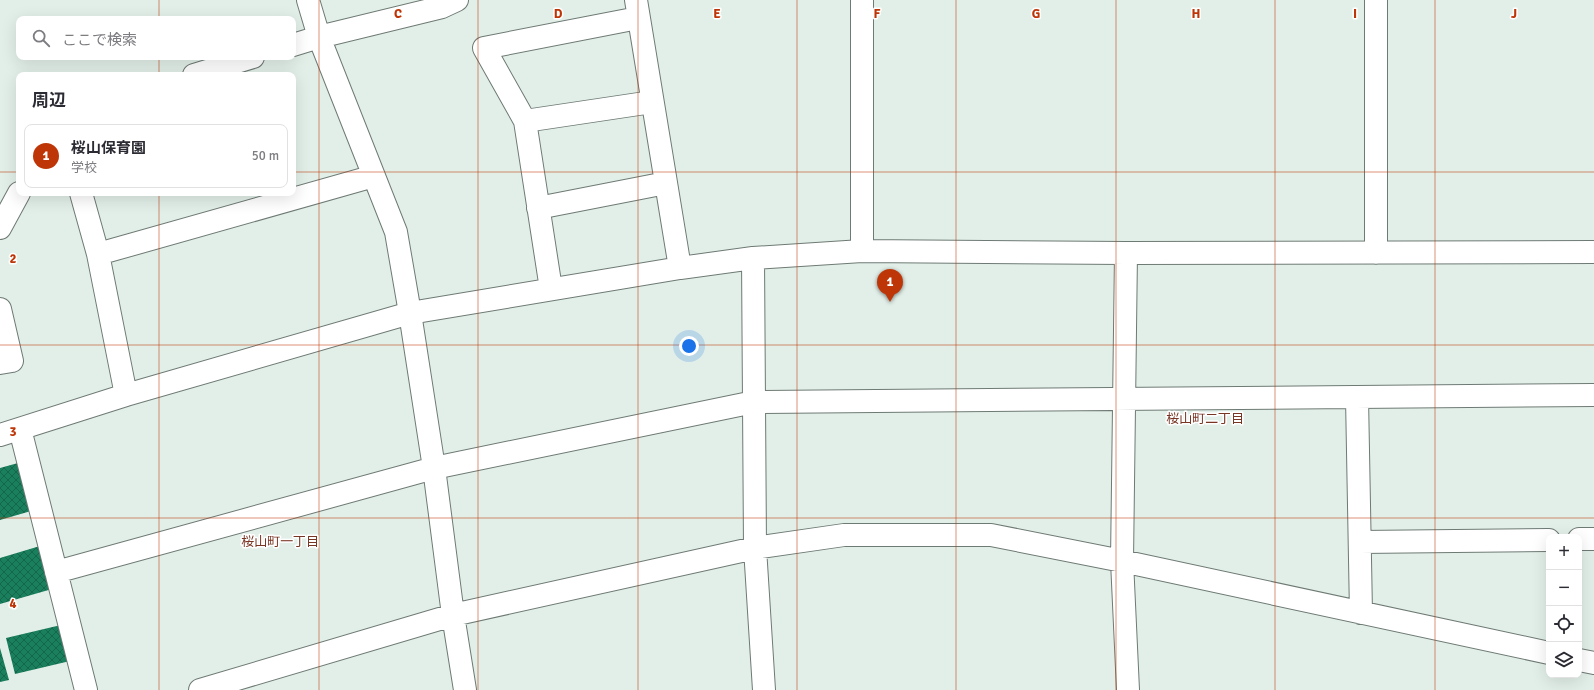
<!DOCTYPE html>
<html lang="ja">
<head>
<meta charset="utf-8">
<style>
	body { margin:0; font-family:Signika,"Noto Sans JP",sans-serif; background:#f7f7f7; color:#2b2b33 }
	.controls { position:absolute; right:12px; bottom:12px; display:grid; overflow:hidden; border-radius:8px; box-shadow:0 4px 16px #0002 }
	.controls button { width:36px; height:36px; display:grid; place-items:center; padding:0; border:0; border-bottom:1px solid #e1e1e2; background:#fff; color:#2b2b33; font:20px sans-serif }
	.you { position:absolute; left:689px; top:346px; width:14px; height:14px; margin:-10px; border:3px solid #fff; border-radius:50%; background:#1a73e8; box-shadow:0 0 0 6px #1a73e833 }
	.badge { display:grid; place-items:center; width:26px; height:26px; border-radius:50%; background:#be3608; color:#fff; font-size:13px; font-weight:700 }
	.pin { position:absolute; translate:-50% -33px; filter:drop-shadow(0 1px 2px #0008) }
	.pin::after { content:''; position:absolute; top:21px; width:14px; height:12px; background:inherit; clip-path:polygon(0 0,100% 0,50% 100%) }
	.list { margin:0; padding:0; list-style:none }
	h2 { display:flex; justify-content:space-between; align-items:center; height:52px; margin:0; padding:0 16px; font-size:17px }
	h2 small { font-size:13px; font-weight:400; color:#7c7c81 }
	.list li { display:grid; grid-template-columns:26px 1fr auto; gap:12px; align-items:center; box-sizing:border-box; height:64px; margin:0 8px 8px; padding:0 8px; border:1px solid #e1e1e2; border-radius:8px }
	.list b { display:block; font-size:15px; white-space:nowrap }
	.list p { margin:0; font-size:13px; white-space:nowrap; color:#7c7c81 }
	.list em { font-size:13px; font-style:normal; color:#7c7c81 }
	.icon { flex:none; width:22px; height:22px; fill:none; stroke:currentColor; stroke-width:2; stroke-linecap:round; stroke-linejoin:round }
	.map { position:relative; flex:none; width:1594px; height:690px; overflow:hidden }
	.search { position:absolute; background:#fff; box-shadow:0 4px 16px #0002; left:16px; top:16px; width:280px; height:44px; display:flex; align-items:center; gap:10px; box-sizing:border-box; padding:0 14px; border-radius:8px; color:#7c7c81; font-size:15px }
	.panel { position:absolute; background:#fff; box-shadow:0 4px 16px #0002; left:16px; top:72px; width:280px; height:124px; border-radius:8px }
	.map>svg:first-child { display:block }
	.building { fill:url(#building-cross-hatch) }
	.lines { fill:none; stroke-linecap:round; stroke-linejoin:round }
	.minor-casing { stroke:#6e7a74; stroke-width:24 }
	.minor { stroke:#fff; stroke-width:22 }
	.grid { fill:none; stroke:#be3608; stroke-width:1; stroke-opacity:0.55 }
	.labels { text-anchor:middle; dominant-baseline:central; stroke-width:3; stroke-linejoin:round; paint-order:stroke }
	.neighbourhood-label { font-size:13px; fill:#793524; stroke:#fff }
	.grid-label { font-size:13px; text-anchor:middle; font-weight:bold; fill:#be3608; stroke:#fff; stroke-width:3; stroke-linejoin:round; paint-order:stroke }
</style>
</head>
<body>
<div class="map">
<svg width="1594" height="690" viewBox="0 0 1594 690">
	<defs>
		<pattern id="building-cross-hatch" width="8" height="8" patternUnits="userSpaceOnUse"><rect width="8" height="8" fill="#197f5d"/><path d="M0 0l8 8M0 8l8-8" fill="none" stroke="#15674b"/></pattern>
	</defs>
	<rect width="100%" height="100%" fill="#e2efe8"/>
	<path class="building" d="M18 463 31 511 0 520V468Z
		M40 546 52 589 0 604V558Z
		M61 625 70 661 15 674 6 638Z
		M0 648 9 680 0 682Z"/>
	<g class="lines">
		<defs>
			<path id="minor" d="M308 0 319 37 396 232 410 313 434 468 453 615 465 690
				M636 0 680 268
				M293 45 319 37 442 7 457 0
				M194 75 253 57
				M525 121 652 102
				M81 193 98 254 126 395
				M538 208 666 183
				M0 228 19 193
				M862 251V0
				M1126 253 1122 561 1128 690
				M1376 253V0
				M98 254 374 176
				M753 258 755 548 764 690
				M551 289 525 121 484 48 638 18
				M0 309 12 361 0 363
				M1357 397 1361 613
				M20 429 86 690
				M0 435 126 395 410 313 680 268 753 258 862 251 1126 253 1594 252
				M1579 539H1594
				M1360 542 1549 540
				M56 572 434 468 754 402 1594 395
				M1579 660 1594 663
				M200 690 453 615 755 548 844 535H991L1122 561 1549 653"/>
		</defs>
		<use href="#minor" class="minor-casing"/>
		<use href="#minor" class="minor"/>
	</g>
	<path class="grid" d="M159 0V19M319 0V690M478 0V690M638 0V690M797 0V690M956 0V690M1116 0V690M1275 0V690M1435 0V690M159 57V75M0 172H19M293 172H1594M159 193V690M0 345H1594M0 518H1594"/>
	<g class="labels">
		<g class="neighbourhood-label">
			<text x="1205" y="419">桜山町二丁目</text>
			<text x="280" y="542">桜山町一丁目</text>
		</g>
	</g>
	<g class="grid-label">
		<text x="398" y="18">C</text>
		<text x="558" y="18">D</text>
		<text x="717" y="18">E</text>
		<text x="877" y="18">F</text>
		<text x="1036" y="18">G</text>
		<text x="1196" y="18">H</text>
		<text x="1355" y="18">I</text>
		<text x="1514" y="18">J</text>
		<text x="13" y="263">2</text>
		<text x="13" y="436">3</text>
		<text x="13" y="608">4</text>
	</g>
</svg>
<div class="controls">
<button>+</button>
<button>−</button>
<button><svg class="icon" aria-label="locate" viewBox="0 0 24 24"><circle cx="12" cy="12" r="6"/><path d="M12 2v4M12 18v4M2 12h4M18 12h4"/></svg></button>
<button><svg class="icon" aria-label="layers" viewBox="0 0 24 24"><path d="M12 4l9 5-9 5-9-5zM3 14l9 5 9-5"/></svg></button>
</div>
<div class="you"></div>
<div class="pin badge" style="left:890px;top:302px">1</div>
<div class="search"><svg class="icon" aria-label="search" viewBox="0 0 24 24"><circle cx="10" cy="10" r="6"/><path d="M15 15l6 6"/></svg>ここで検索</div>
<section class="panel">
<h2>周辺<small></small></h2>
<ul class="list">
<li><span class="badge">1</span><div><b>桜山保育園</b><p>学校</p></div><em>50 m</em></li>
</ul>
</section>
</div>
</body>
</html>
